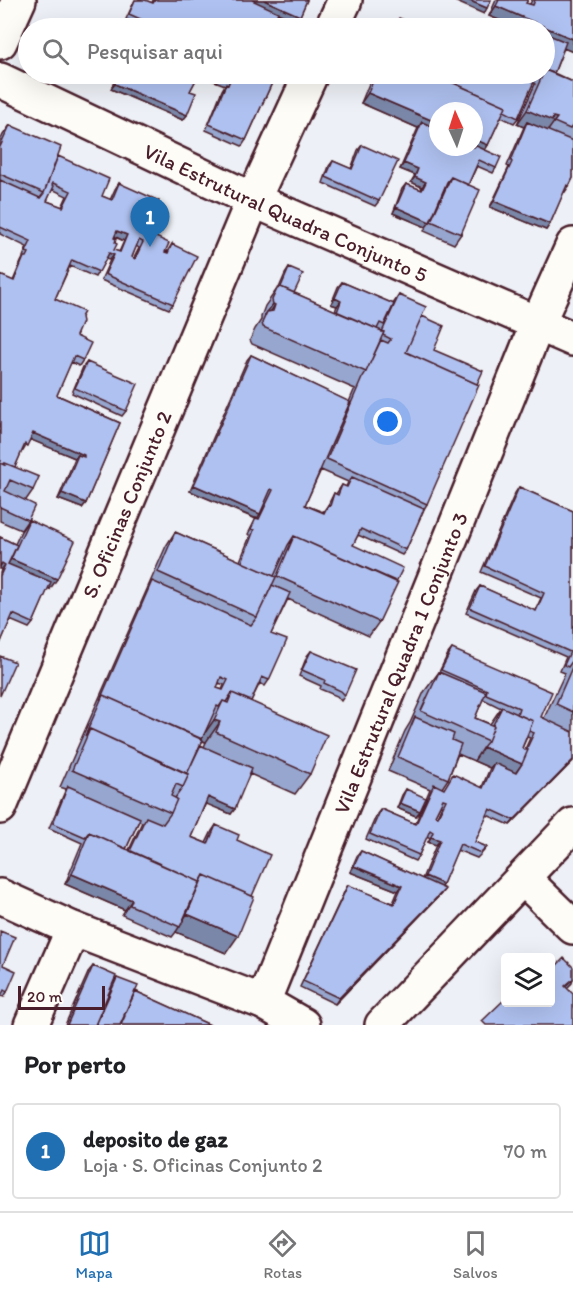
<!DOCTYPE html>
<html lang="pt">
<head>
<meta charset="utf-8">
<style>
	body { margin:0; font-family:Itim,sans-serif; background:#f2f2f2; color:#202124 }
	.controls { position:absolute; right:18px; bottom:18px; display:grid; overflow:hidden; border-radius:6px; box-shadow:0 6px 24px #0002 }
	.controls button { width:54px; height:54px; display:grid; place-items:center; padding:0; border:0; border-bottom:2px solid #e0e0e0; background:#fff; color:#202124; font:30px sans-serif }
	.compass { position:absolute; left:429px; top:102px; width:54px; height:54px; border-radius:50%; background:#fff; box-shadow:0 6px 24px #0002; rotate:357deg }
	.scale { position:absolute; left:18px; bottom:15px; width:87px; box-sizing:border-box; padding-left:6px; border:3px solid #4a1f2b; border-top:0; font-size:16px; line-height:21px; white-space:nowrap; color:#4a1f2b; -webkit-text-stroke:4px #fdfcf7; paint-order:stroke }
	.you { position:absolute; left:388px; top:422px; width:21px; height:21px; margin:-15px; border:4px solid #fff; border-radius:50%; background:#1a73e8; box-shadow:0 0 0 9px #1a73e833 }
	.badge { display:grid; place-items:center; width:39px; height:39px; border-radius:50%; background:#1f6fb2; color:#fff; font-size:20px; font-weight:700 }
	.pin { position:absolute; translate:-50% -50px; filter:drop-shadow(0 2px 3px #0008) }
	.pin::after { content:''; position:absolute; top:32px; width:21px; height:18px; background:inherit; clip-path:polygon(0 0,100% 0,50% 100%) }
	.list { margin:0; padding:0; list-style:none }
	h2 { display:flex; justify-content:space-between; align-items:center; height:78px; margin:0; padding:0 24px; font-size:26px }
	h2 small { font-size:20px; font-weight:400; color:#757577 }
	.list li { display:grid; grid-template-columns:39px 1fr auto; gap:18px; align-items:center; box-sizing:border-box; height:96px; margin:0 12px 12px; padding:0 12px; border:2px solid #e0e0e0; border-radius:6px }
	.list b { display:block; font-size:22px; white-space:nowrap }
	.list p { margin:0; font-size:20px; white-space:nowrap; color:#757577 }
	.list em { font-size:20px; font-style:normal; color:#757577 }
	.icon { flex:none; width:33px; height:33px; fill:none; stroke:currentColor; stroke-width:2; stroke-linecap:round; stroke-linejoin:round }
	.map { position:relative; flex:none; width:573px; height:1025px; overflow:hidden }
	.search { position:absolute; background:#fff; box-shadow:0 6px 24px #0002; left:18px; right:18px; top:18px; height:66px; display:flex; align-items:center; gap:15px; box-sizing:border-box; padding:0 21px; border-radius:33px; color:#757577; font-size:22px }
	.sheet { height:186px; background:#fff }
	nav { display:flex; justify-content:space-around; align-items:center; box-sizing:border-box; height:84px; border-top:2px solid #e0e0e0; background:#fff; font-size:16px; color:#757577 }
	nav a { display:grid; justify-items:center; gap:3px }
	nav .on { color:#1f6fb2 }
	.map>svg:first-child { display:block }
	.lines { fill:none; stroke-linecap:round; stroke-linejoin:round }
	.street-casing { stroke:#4a1f2b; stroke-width:38 }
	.secondary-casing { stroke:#4a1f2b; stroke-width:38 }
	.street { stroke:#fdfcf7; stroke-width:33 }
	.secondary { stroke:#fdfcf7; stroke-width:33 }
	.wall { fill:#96a6ce; stroke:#4a1f2b; stroke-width:1.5; fill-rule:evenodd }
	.shaded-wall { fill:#7a87a8; stroke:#4a1f2b; stroke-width:1.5 }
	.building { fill:#afc1f0; stroke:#4a1f2b; stroke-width:1.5; fill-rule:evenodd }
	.labels { text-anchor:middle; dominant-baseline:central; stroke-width:6; stroke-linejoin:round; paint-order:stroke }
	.street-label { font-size:21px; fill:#4a1f2b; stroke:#fdfcf7 }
</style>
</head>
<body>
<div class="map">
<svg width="573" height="1025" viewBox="0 0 573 1025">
	<rect width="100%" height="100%" fill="#edf0f6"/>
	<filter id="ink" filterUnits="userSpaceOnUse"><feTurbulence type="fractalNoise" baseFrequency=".0167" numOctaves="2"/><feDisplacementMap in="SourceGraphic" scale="12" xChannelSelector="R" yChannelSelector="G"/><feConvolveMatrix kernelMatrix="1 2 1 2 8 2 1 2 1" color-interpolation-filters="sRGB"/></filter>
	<g filter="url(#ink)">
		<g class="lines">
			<defs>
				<g id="street">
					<path d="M332 28 345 0"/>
					<path d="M0 42 19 0"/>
					<path id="s1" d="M0 807 253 200 311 74"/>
					<path d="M523 878 573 927"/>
					<path d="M0 896 73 929 263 1002 303 1025"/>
					<path id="s2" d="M263 1002 537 325 573 245"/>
					<path d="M31 1025 73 929"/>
				</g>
				<g id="secondary">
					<path id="s3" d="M0 80 253 200 573 339"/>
					<path d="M382 1025 573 825"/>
				</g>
			</defs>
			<use href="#street" class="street-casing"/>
			<use href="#secondary" class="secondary-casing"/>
			<use href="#street" class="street"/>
			<use href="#secondary" class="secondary"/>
		</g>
		<path class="wall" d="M135 0H145L152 3 153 0H307L300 16 297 21 278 13 271 28H147L126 19Z
			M496 0H528L526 3 530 4 532 0H573V52L564 48 554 73 573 82V178L569 186 565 192 564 191 550 224 546 230 490 207 509 167 507 166 524 127 517 124 535 84 533 83 518 118 514 123 501 117 488 145 485 150 496 168 493 173 477 166 468 185 461 234 454 244 424 231 426 227 393 213 402 189 406 184 421 190 422 187 411 182 415 175 400 169 418 128 361 103 373 74H433L455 83 458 75 456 74H488L486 78 490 79 493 74H544V28H513L514 26 489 16Z
			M117 74H211L208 78 199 74 190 91 187 115 183 120 111 89Z
			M215 74H276L246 140 242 146 206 130 222 90 225 85 212 80Z
			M10 125 58 156 102 196 110 200 115 189 119 183 145 232 167 252 172 244 173 304 169 309 101 280 110 260 106 259 95 277 70 266 55 299 81 317 76 336 83 360 79 366 71 362 57 395 120 423 86 503 82 508 58 499 75 458 30 439 23 451 22 450 15 467 33 490 26 500 28 520 21 530 0 521V275L13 281 21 262 23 258V257L27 247 0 234V141L3 135ZM52 189 67 196 62 207 47 201ZM115 237 124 241 119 252 114 250ZM136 246 139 248 134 258 132 257Z
			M362 145 379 201 375 206 323 183 329 166 333 161 351 169 358 150Z
			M289 268 294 293 335 311 337 306 331 304 338 287 342 282 393 304 399 295 422 316 434 350 427 504 424 509 406 550 402 555 358 535 353 545 396 582 379 622 369 636 288 599 271 634 269 680 265 686 260 683 251 701 310 774 295 794 250 774 231 814 206 803 191 837 206 843 212 831 216 825 237 840 226 953 176 932 172 937 122 915 125 910 65 884 82 843 49 828 66 789 60 787 166 546 175 532 240 561 250 536 248 534 256 519 190 491 247 360 251 355 349 402 355 388V389L252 344 250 340 255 329 261 320V317L265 306 277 289 279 288 285 274ZM321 470 348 482 346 487 342 485 336 494 334 493 328 505 323 512 305 505ZM219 683 224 685 222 690 217 688ZM202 741 206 742 204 747 200 745ZM139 821 142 822 129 850 126 849Z
			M87 362 126 411 122 416 72 393 83 367Z
			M519 487 573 511V761L510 825 487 815 475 842 487 847 483 852 477 858 457 850 443 884 441 887V894L335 1004 300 987 345 890 348 885 393 903 398 891 350 872 357 856 361 851 422 879 436 845 428 842 430 838 427 836 419 855 415 861 366 839 377 814 381 809 415 824 430 789 388 771 405 731 410 723 424 692 439 672 448 654 452 649 541 717 544 718 565 673 560 671 566 657 466 613 476 591 480 586 535 611 541 598 481 572 515 493ZM483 699 501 708 490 724 475 718ZM527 737 530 738 525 749 522 748ZM458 754 490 768 482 787 444 789 442 788 448 779ZM440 805H442L437 816 435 815Z
			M29 520 50 589 48 588 33 623 29 628 10 620 0 644V573L1 570 0 569V537L15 544 21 531Z
			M311 651 345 695 341 701 337 696 320 689 321 686 299 676 307 656Z
			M406 789 420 811 416 816 397 808 402 795Z
			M3 965 7 992 4 997 1 996Z
			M93 966 113 983 117 978 135 991 210 1025H65L89 971Z"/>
		<path class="shaded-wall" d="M252 0H264L300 16 297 21 251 2Z
			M452 0H468L487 8 484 14Z
			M496 6 573 39V52L544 40V28H519L517 21 514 26 489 16Z
			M115 84 187 115 183 120 111 89Z
			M368 93 438 123V136L422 122 418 128 361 103Z
			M527 110 553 117 557 118 547 132 527 122 524 127 517 124Z
			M474 139 488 145 481 155 474 147Z
			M404 163 418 169 415 175 400 169Z
			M415 177 426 182 422 187 411 182Z
			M494 201 550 224 546 230 490 207Z
			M396 207 430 222 426 227 393 213Z
			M117 231 127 235 124 241 114 236Z
			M109 253 114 255 110 260 105 259Z
			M335 298 341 301 337 306 331 304Z
			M273 304 275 305 264 322 265 315Z
			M33 433 84 455 81 461 78 455 75 458 29 439Z
			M194 485 260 514 257 519 190 491Z
			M62 493 86 503 82 508 58 499Z
			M11 559 57 579 50 589 4 569Z
			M2 563 5 565 1 570 0 569V566Z
			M214 720 220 722 206 742 200 740Z
			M483 747 522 764 512 778 494 763 490 768 474 761Z
			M573 760V761L510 825 514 820Z
			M208 797 235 809 231 814 204 803Z
			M400 803 420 811 416 816 397 808Z
			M431 837 440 840 436 845 428 842Z
			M354 866 402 886 398 891 350 872Z
			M72 874 132 900 125 910 65 884Z
			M425 876 443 884 439 889 421 882Z
			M445 889 441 894 335 1004 339 998Z
			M187 914 238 936 226 953 176 932Z
			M573 979 572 983 558 997 565 986Z"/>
		<path class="building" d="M135 0H145L153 3 155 0H252L278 12 271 28H150L152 24 129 14Z
			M264 0H307L300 16Z
			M468 0H491L487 8Z
			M499 0H528L526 3 533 5 535 0H573V39L496 6Z
			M399 18 424 28H395Z
			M517 21 534 28H514Z
			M544 33 566 42 554 73 545 70H544Z
			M545 70 573 82V125L570 129 554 122 557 118 553 117 552 121 527 110 543 74H544Z
			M119 74H199L190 91 196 93 187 115 115 84Z
			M216 74H276L246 140 209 124 226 84 228 85 230 80Z
			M376 74H433L506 106 488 145 474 139V111H438V123L368 93Z
			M460 74H488L486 78 491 80 494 74H542L539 78 536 77 518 118 504 111 506 106 456 84Z
			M422 122 438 129V147H474V145L501 157 496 168 479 160 468 185 451 177 447 182 430 222 396 207 406 184 422 190 426 182 415 177 418 169 404 163Z
			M527 122 573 141V178L569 186 567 185 550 224 494 201 512 162 511 161Z
			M10 125 61 147 44 193 0 174V147Z
			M362 145 398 161 379 201 326 177 333 161 352 169Z
			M58 156 109 179 102 196 112 200 119 183 159 201 145 232 169 243 165 252 168 253 172 244 197 256 173 304 105 274 114 255 109 253 99 272 72 260 55 299 84 312 81 317 82 322 76 336 91 343 83 360 74 356 57 395 120 423 86 503 62 493 78 455 84 457V455L33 433 27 446 25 444 15 467 5 463 4 465 0 463 1 461H0V275L14 281 24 257H27L29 253 26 252 31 241 0 227V180L40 198 44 193ZM53 183 71 191 63 207 47 201 54 186 52 185ZM117 231 127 235 120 252 114 250 117 244 115 243 116 239 114 238ZM139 240 143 242 135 259 132 257Z
			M451 177 480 190 461 234 431 221Z
			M289 268 303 274 294 293 281 287Z
			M342 282 394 304 384 325 380 323 377 329 337 312 341 301 335 298Z
			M281 287 384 332 366 372 263 327 262 323 267 312 273 311 275 305 273 304 272 300 277 289Z
			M399 295 426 307 406 352 479 385 427 504 327 459 362 378 366 372 381 340 388 343 391 339 383 335 384 332H382Z
			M422 316 444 326 434 350 483 371 477 384 406 352Z
			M251 355 350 402 305 505 324 513 328 505 330 506 334 493 338 495 342 485 347 487 352 477 424 509 406 550 361 529 353 545 403 568 396 582 294 536 288 545 274 576 242 562 254 530 251 529 256 518 259 519 273 490 271 489 260 514 194 485Z
			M87 362 138 384 126 411 75 388Z
			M0 461H1L0 463 5 465V463L39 477 33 490 10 480 5 491 35 505 28 520 0 507Z
			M519 487 573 511V660L568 667 564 665 570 652 470 608 480 586 536 611 544 593 485 566Z
			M29 520 75 541 57 579 11 559Z
			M175 532 276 577 257 617 158 572Z
			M294 536 398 582 379 622 277 576Z
			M0 537 17 545 8 564 51 582 33 623 13 614 0 644V576L5 565 2 563 0 567Z
			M152 581 251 625 257 617 272 585 290 593 271 634 287 640 269 680 262 677 251 701 232 693 226 702 223 701 219 707 217 706 202 739 103 695 100 700ZM221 677 228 680 223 690 217 688Z
			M452 649 552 692 541 717 573 732V760L514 820 490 809 475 842 487 847 481 853 460 844 443 884 425 876 440 840 431 837 433 832 430 830 419 855 370 834 381 809 416 824 434 784 444 789 453 774 483 788 494 763 516 773 522 764 528 750H526L534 733 529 731 533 721 517 714 519 708 486 694 487 690 441 670ZM443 799 446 800 438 816 435 815Z
			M311 651 356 670 345 695 341 691 324 683 325 680 302 670Z
			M0 656 15 662 0 696Z
			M573 665V712L556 704Z
			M439 672 486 692 475 718 494 726 488 741 421 711Z
			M232 693 327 735 310 774 216 732 220 722 214 720 223 701 228 703Z
			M103 695 203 740 187 774 90 729 85 736Z
			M502 707 533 721 522 748 528 750 522 764 483 747 488 741 494 726 493 725Z
			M415 717 454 734 452 740 461 744 448 779 398 757Z
			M90 729 189 774 183 787 176 784 171 796 177 799 171 813 72 770Z
			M200 745 252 768 235 809 208 797 191 837 208 844 216 825 239 835 237 840 270 855 252 896 204 875 200 882 130 851 146 817 163 824 171 813 177 799 175 798 183 787 189 774H187Z
			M68 786 140 818 126 849 89 832 85 837 53 823Z
			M406 789 426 798 420 811 400 803Z
			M89 832 200 882 180 927 130 905 132 900 72 874Z
			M361 851 445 889 339 998 303 981 348 885 394 904 402 886 354 866Z
			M204 875 254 897 238 936 187 914Z
			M0 931 15 937 3 965 16 971 7 992 4 990 0 998Z
			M564 958 573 967V979L565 986 573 994V1025H486L482 1021 506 998V1002H550V972Z
			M93 966 116 976 95 1025H67Z
			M117 978 138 986 120 1025H96Z
			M135 991 210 1025H121L125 1016 124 1015Z"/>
	</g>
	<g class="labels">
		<g class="street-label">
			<text stroke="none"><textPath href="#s3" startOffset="315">Vila Estrutural Quadra Conjunto 5</textPath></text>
			<text stroke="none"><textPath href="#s1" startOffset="328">S. Oficinas Conjunto 2</textPath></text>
			<text stroke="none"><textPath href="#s2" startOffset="366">Vila Estrutural Quadra 1 Conjunto 3</textPath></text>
		</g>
	</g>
</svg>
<div class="controls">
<button><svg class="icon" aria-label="layers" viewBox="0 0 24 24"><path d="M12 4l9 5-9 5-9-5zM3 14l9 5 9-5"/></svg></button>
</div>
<svg class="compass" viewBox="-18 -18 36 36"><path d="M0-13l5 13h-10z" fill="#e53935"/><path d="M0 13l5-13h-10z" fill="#757577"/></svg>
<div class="scale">20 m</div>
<div class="you"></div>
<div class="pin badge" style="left:150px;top:247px">1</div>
<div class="search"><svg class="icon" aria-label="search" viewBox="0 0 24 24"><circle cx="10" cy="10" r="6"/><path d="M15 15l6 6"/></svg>Pesquisar aqui</div>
</div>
<section class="sheet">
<h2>Por perto<small></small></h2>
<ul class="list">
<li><span class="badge">1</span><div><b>deposito de gaz</b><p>Loja · S. Oficinas Conjunto 2</p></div><em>70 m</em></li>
</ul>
</section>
<nav>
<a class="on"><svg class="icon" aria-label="map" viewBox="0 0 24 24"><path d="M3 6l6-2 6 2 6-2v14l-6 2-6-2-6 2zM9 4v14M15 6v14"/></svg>Mapa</a>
<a><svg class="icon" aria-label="directions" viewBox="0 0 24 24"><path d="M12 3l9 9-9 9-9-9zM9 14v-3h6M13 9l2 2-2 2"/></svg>Rotas</a>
<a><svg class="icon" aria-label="saved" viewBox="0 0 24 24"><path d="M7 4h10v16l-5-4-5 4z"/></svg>Salvos</a>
</nav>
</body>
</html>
